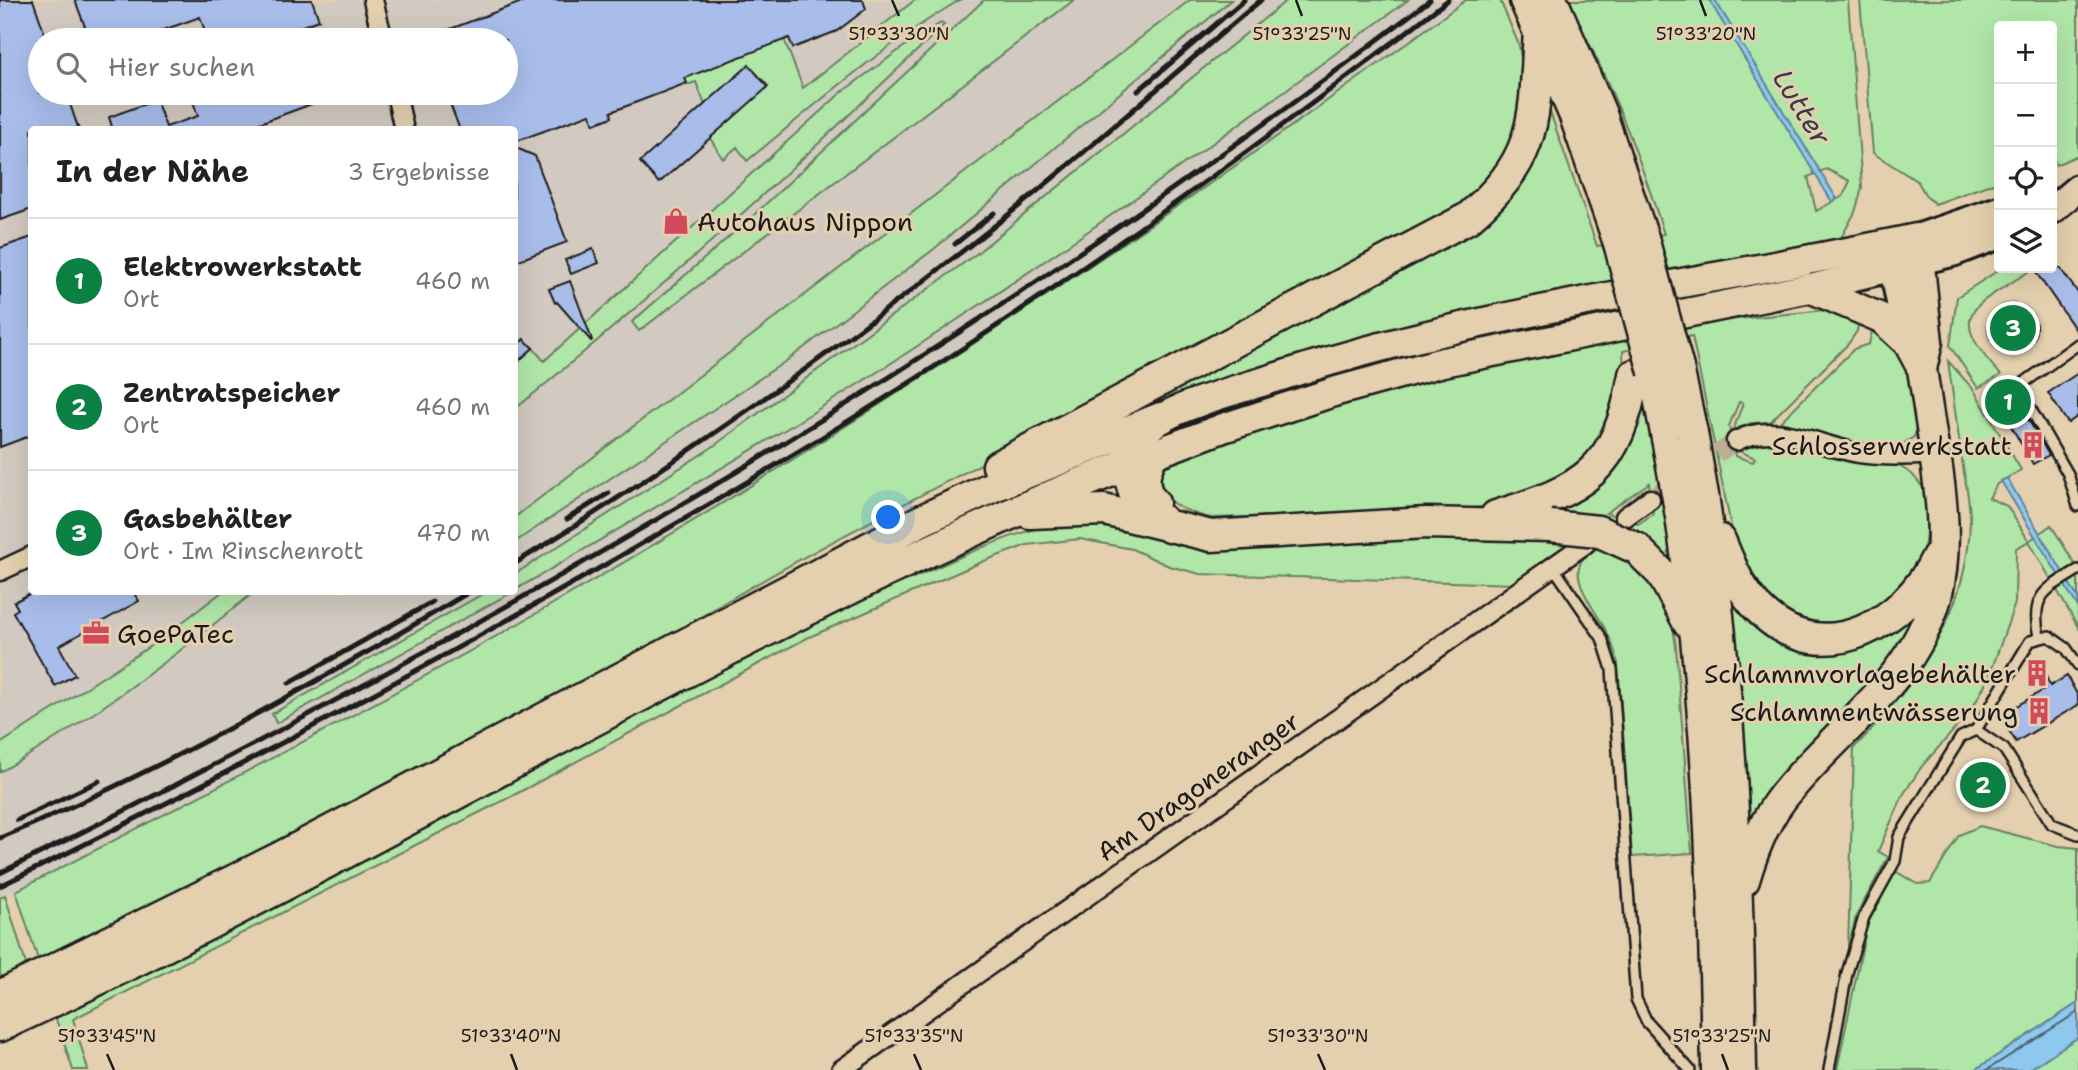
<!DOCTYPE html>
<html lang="de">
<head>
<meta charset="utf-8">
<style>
	body { margin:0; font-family:"Shantell Sans",sans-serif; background:#f2f2f2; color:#222 }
	.controls { position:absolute; right:21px; top:21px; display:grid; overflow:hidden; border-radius:7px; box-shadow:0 7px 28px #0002 }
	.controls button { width:63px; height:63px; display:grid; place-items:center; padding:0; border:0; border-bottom:2px solid #e0e0e0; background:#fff; color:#222; font:35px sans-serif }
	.you { position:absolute; left:889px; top:518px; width:24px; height:24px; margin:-18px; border:5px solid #fff; border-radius:50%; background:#1a73e8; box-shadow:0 0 0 10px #1a73e833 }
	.badge { display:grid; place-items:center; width:46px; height:46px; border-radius:50%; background:#0b8043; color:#fff; font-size:23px; font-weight:700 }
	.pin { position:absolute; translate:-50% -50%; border:4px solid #fff; box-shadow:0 2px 7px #0006 }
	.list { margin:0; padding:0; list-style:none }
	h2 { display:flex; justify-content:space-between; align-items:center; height:91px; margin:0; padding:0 28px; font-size:30px }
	h2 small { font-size:23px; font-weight:400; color:#767676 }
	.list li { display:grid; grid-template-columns:46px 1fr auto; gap:21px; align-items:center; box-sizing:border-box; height:126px; padding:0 28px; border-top:2px solid #e0e0e0 }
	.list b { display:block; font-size:26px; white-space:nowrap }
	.list p { margin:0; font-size:23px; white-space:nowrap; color:#767676 }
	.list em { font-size:23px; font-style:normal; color:#767676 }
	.icon { flex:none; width:38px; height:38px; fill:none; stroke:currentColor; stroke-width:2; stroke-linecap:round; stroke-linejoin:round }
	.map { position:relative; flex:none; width:2078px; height:1070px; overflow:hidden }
	.search { position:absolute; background:#fff; box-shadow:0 7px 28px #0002; left:28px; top:28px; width:490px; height:77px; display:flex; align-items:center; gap:18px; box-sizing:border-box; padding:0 24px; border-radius:38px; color:#767676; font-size:26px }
	.panel { position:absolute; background:#fff; box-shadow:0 7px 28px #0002; left:28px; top:126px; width:490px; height:469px; border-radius:7px }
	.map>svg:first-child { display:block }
	.built { fill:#d2cac0; fill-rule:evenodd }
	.green { fill:#b0e6a8; stroke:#668162; stroke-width:2; fill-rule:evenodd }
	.water { fill:#8fc8ee; stroke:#61839a; stroke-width:2 }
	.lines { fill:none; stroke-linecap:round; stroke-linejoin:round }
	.shore { stroke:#4a6170; stroke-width:2 }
	.building { fill:#a9bdeb; stroke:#1c1c1c; stroke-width:2 }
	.minor-tunnel { stroke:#bcac91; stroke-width:18; stroke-dasharray:18 9; stroke-linecap:butt }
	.service-casing { stroke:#1c1c1c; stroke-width:14 }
	.minor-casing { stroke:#1c1c1c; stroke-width:23 }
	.secondary-casing { stroke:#1c1c1c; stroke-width:32 }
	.primary-casing { stroke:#1c1c1c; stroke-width:33 }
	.trunk-casing { stroke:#1c1c1c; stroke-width:35 }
	.service { stroke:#e4d0ae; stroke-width:9 }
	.minor { stroke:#e4d0ae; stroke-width:18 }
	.secondary { stroke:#e4d0ae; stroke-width:26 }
	.primary { stroke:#e4d0ae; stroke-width:28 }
	.trunk { stroke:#e4d0ae; stroke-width:30 }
	.rail { stroke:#1c1c1c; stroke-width:5 }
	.trunk-bridge-casing { stroke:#1c1c1c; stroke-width:35; stroke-linecap:butt }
	.trunk-bridge { stroke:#e4d0ae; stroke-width:30 }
	.ticks { fill:none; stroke:#1c1c1c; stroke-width:2.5 }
	.labels { text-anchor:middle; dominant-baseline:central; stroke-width:6; stroke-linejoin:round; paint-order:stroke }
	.poi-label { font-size:26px; fill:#1c1c1c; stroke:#e4d0ae; text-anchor:end }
	.street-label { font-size:26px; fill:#1c1c1c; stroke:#e4d0ae }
	.water-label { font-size:28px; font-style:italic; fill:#333e46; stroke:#e4d0ae }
	.ticks-label { font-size:18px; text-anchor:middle; fill:#1c1c1c; stroke:#e4d0ae; stroke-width:6; stroke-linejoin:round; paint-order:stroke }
</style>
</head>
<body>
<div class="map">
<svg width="2078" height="1070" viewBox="0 0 2078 1070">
	<rect width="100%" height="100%" fill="#e4d0ae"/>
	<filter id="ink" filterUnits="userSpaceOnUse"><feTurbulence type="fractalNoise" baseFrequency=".0143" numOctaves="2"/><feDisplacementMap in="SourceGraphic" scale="14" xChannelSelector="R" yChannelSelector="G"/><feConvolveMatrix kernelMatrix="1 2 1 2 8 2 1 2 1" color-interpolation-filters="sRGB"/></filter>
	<g filter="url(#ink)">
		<path class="built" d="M0 0H1466L1108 257 909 387 697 518 529 618 284 752 0 898ZM40 40H506V93H40ZM32 130H514V592H32Z"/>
		<path class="green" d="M757 0H769L803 88 915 0H960C883 45 815 105 747 161L737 147 723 159 710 138 768 86 749 66 705 105 696 82 687 85 685 78 773 44Z
			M984 0H1074L639 331 632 322 755 214Z
			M1190 0H1231L934 249 789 359 515 542V517Z
			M1287 0H1408C1261 109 1113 217 960 318 815 415 665 502 515 590V574L711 448 976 254Z
			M1466 0H1500L1519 45 1526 91 1512 150 1470 203C1325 281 1181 360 1035 436 897 508 758 576 628 663L40 966 16 891C188 802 361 714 530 617 855 431 1164 222 1466 0Z
			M1566 0H1848L1862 188 1855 212 1841 238 1843 245 1704 269 1055 449 1468 228 1544 95 1597 246 1664 234C1639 154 1608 73 1566 0ZM1826 169 1850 181 1843 196 1816 211 1808 177Z
			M1860 0H2078V155L2056 165 2052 154V26H1999V181L1935 204 1926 196 1918 182 1873 153Z
			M941 23 944 25C805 158 664 288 515 409L514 365 533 348 544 361 842 92 913 40Z
			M2002 268H2034C1976 307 1941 310 2001 375L1978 388 1950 346 1957 297Z
			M1617 306 1619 317 1339 376 1372 361Z
			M1835 309 1860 315 1857 331 1848 344 1770 422 1751 423 1733 430 1743 403 1739 402 1729 426 1735 456 1753 462 1755 458 1737 450 1776 441 1845 458 1899 466 1912 474 1922 486 1926 498 1928 519 1923 556 1882 612 1829 628 1779 615 1737 555 1692 336 1623 351 1624 376 1612 422 1584 465 1525 498 1483 507 1425 512 1211 518C1181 512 1133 489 1175 458L1394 386 1709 322Z
			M1874 323 1904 359 1916 414 1917 430 1914 437 1899 446 1862 444 1780 422 1854 349 1869 344Z
			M1948 361 1974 390 2021 470 1997 484 1989 498 2007 506 2029 541 2051 525 2078 569V627L2029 541 2016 548 2015 603 1989 677 1971 711 1922 766 1903 795 1878 851 1888 857 1856 916 1848 949 1854 748C1916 685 1969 612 1970 520 1970 502 1966 485 1963 467 1958 432 1953 396 1948 361Z
			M1647 395 1676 571 1543 511 1642 397ZM1649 483 1653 514 1638 524 1606 513Z
			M1070 522 1408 539 1526 536 1573 540 1514 584 1200 574 1169 566 1132 549 1080 539 1027 545 984 561 807 638 514 795 73 1019 88 1070H73L55 1016 862 598C932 575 996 532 1070 522Z
			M1599 548 1632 565 1634 559 1671 613 1676 647 1692 853 1632 857 1618 664C1615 651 1611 639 1604 627 1591 603 1557 563 1599 548Z
			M1730 584 1803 642 1931 586 1895 660 1749 847Z
			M222 592H254C174 657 90 721 0 772V744L155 643Z
			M486 592H512L276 723 272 714Z
			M1980 826 2058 846 2078 848V1003L1975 1070H1837L1867 925 1895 871 1917 884 1930 883 1959 835Z
			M5 895 28 971 0 984V898Z
			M2078 1037V1070H2028Z"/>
		<path class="water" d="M1709 0H1715L1837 199 1832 202 1815 174Z
			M2007 478 2078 598V607L2001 481Z
			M2078 1003V1037L2028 1070H1975Z"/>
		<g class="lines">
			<path class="shore" d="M1987 1070 2078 1012"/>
		</g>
		<path class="building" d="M0 0H33L47 40H40V93H66L79 130H32V209L0 220Z
			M75 0H312L319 20 264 40H208L200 17 135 40H90Z
			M527 0H863L866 9 837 31 793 48 789 38 685 78 687 83 611 112 612 117 594 124 590 114 514 142V130H460L446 93H506V40L424 39Z
			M749 65 768 87 659 183 640 162Z
			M190 93H339V94L241 130H113L109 117 156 100 166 127 198 116Z
			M514 147 535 156 567 242 514 262Z
			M32 237V435L0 447V248Z
			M593 249 599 263 571 274 565 260Z
			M2033 268H2060L2078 293V333Z
			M570 281 592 340 591 341 557 302 555 303 549 289Z
			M1988 328a24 24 0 1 1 48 0a24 24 0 1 1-48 0Z
			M524 339 533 348 514 365V348Z
			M2078 373V416L2068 423 2048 393Z
			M2008 385 2049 455 2033 464 1993 395Z
			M33 592H133L139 601 59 646 75 675 55 686 13 612 18 609 14 602Z
			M2035 666 2043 669 2050 686 2067 676 2078 696V705L2016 742 2000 716 2045 689 2030 678 2029 670Z
			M1962 785a21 21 0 1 1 42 0a21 21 0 1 1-42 0Z"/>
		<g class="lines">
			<path class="minor-tunnel" d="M1650 499 1736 441"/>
			<defs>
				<path id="service" d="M2078 344 2018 387 2068 474 2078 506
					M1554 568 1602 638 1612 669 1636 999 1647 1022 1690 1070
					M2039 637C2030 595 2045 590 2078 570
					M2078 665 2066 648 2049 636 2030 641 1976 730 2004 749 2052 824 2078 834
					M1829 1070 1847 973 1864 917 1895 861 1899 837 1961 737 1976 730"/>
				<path id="minor" d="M373 0 383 40
					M396 93 404 130
					M1736 441C1776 420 1817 446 1858 453 1885 457 1909 456 1935 454
					M1625 517 1650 499
					M0 571 32 556
					M841 1070 1585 544"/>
				<path id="secondary" d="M2052 210 2078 188
					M1917 238 1999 210
					M1890 252 1908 343
					M1810 288 1952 253 1999 235"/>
				<path id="primary" d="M1133 462 1223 428 1337 391 1443 362 1810 288 1881 318 1908 343 1922 369
					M1126 465C1129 444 1142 431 1159 420 1187 402 1251 386 1284 375 1490 309 1706 283 1917 238L1928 342 1922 369 1935 454"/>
				<path id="trunk" d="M1525 0 1575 116 1619 243
					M1552 0 1601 114 1643 238
					M1678 368 1692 433
					M1654 372 1669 449
					M1153 454C1144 471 1139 487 1154 503
					M998 466 1468 218C1540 156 1534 118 1539 29
					M1703 495C1731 686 1738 877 1741 1070
					M1680 510C1708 696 1714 882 1717 1070
					M1030 513 1104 510 1211 536 1426 523 1550 526
					M1496 516C1585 489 1617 471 1634 375
					M1720 540C1731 567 1741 593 1763 613 1825 671 1907 622 1937 557
					M1636 548 1662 574 1688 622
					M1744 880C1752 853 1764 821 1782 798 1833 732 1913 683 1936 597 1948 550 1942 501 1935 454
					M0 996 277 859 920 521 996 485 1161 418
					M0 1026C381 850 736 622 1126 465L1135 496 1169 527"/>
			</defs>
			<use href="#service" class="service-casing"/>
			<use href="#minor" class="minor-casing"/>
			<use href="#secondary" class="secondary-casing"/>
			<use href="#primary" class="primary-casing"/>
			<use href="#trunk" class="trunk-casing"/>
			<use href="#service" class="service"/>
			<use href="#minor" class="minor"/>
			<use href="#secondary" class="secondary"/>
			<use href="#primary" class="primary"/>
			<use href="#trunk" class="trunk"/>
			<path class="rail" d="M1138 91 1244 0
				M955 244 994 213
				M567 519 609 493
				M514 564C676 464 829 356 978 239 1075 163 1167 79 1261 0
				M289 683 432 602
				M17 820 99 781
				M0 838C160 771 321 681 469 592
				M0 873C502 626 987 341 1430 0
				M0 886C200 789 396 684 589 574 727 495 865 414 998 325 1152 223 1302 113 1448 0"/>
			<defs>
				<path id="trunk-bridge" d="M1643 238 1678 368
					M1619 243 1654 372
					M1692 433 1703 495
					M1669 449 1680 510
					M1550 526 1598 531 1636 548"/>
			</defs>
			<use href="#trunk-bridge" class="trunk-bridge-casing"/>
			<use href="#trunk-bridge" class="trunk-bridge"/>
		</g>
	</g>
	<path class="ticks" d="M892 0 899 16M1296 0 1302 16M1700 0 1706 16M107 1054 114 1070M511 1054 517 1070M914 1054 921 1070M1318 1054 1325 1070M1722 1054 1728 1070"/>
	<defs>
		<symbol id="shop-bare" viewBox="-9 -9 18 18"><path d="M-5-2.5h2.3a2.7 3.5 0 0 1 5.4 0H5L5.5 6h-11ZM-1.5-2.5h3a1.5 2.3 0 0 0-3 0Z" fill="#d1495b" stroke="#e4d0ae" stroke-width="2.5" paint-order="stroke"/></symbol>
		<symbol id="building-bare" viewBox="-9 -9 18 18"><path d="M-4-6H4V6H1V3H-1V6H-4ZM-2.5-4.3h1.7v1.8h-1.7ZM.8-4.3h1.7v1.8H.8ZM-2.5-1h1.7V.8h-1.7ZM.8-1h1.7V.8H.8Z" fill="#d1495b" stroke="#e4d0ae" stroke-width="2.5" paint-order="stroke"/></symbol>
		<symbol id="office-bare" viewBox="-9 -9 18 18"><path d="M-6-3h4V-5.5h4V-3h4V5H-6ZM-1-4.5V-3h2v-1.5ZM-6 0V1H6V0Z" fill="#d1495b" stroke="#e4d0ae" stroke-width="2.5" paint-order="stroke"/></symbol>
	</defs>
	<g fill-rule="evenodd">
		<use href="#shop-bare" x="657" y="202" width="38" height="38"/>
		<use href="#building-bare" x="2014" y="426" width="38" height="38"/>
		<use href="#office-bare" x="77" y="614" width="38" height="38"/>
		<use href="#building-bare" x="2018" y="654" width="38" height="38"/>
		<use href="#building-bare" x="2020" y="692" width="38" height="38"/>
	</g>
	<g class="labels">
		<g class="poi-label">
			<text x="697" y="221" text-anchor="start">Autohaus Nippon</text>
			<text x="2012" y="445">Schlosserwerkstatt</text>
			<text x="117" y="633" text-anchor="start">GoePaTec</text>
			<text x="2016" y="673">Schlammvorlagebehälter</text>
			<text x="2018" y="711">Schlammentwässerung</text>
		</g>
		<g class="street-label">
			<text transform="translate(1198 786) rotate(-35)">Am Dragoneranger</text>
		</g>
		<g class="water-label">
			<text transform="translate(1802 107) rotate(58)">Lutter</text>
		</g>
	</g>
	<g class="ticks-label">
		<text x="899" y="40">51°33'30"N</text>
		<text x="1302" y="40">51°33'25"N</text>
		<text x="1706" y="40">51°33'20"N</text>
		<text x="107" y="1042">51°33'45"N</text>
		<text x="511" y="1042">51°33'40"N</text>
		<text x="914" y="1042">51°33'35"N</text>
		<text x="1318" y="1042">51°33'30"N</text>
		<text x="1722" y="1042">51°33'25"N</text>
	</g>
</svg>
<div class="controls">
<button>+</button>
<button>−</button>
<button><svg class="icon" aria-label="locate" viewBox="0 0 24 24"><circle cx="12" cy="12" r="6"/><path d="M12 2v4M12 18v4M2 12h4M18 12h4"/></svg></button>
<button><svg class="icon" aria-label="layers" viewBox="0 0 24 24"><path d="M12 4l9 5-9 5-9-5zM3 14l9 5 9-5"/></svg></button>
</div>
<div class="you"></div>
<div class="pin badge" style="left:2008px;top:402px">1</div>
<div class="pin badge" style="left:1983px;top:785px">2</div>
<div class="pin badge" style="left:2013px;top:328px">3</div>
<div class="search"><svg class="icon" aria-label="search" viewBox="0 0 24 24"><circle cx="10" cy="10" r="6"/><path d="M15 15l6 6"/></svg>Hier suchen</div>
<section class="panel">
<h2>In der Nähe<small>3 Ergebnisse</small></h2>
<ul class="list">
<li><span class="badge">1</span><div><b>Elektrowerkstatt</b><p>Ort</p></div><em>460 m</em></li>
<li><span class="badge">2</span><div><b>Zentratspeicher</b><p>Ort</p></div><em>460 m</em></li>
<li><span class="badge">3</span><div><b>Gasbehälter</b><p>Ort · Im Rinschenrott</p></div><em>470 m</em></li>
</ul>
</section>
</div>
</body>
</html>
